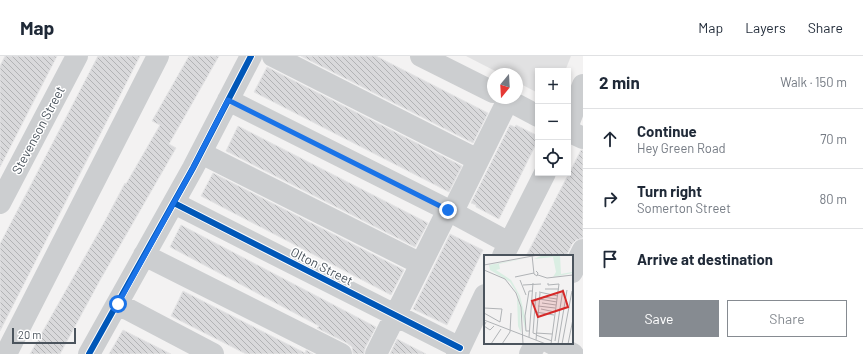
<!DOCTYPE html>
<html lang="en">
<head>
<meta charset="utf-8">
<style>
	body { margin:0; font-family:Barlow,sans-serif; background:#f2f2f3; color:#1f2937 }
	.controls { position:absolute; right:12px; top:12px; display:grid; overflow:hidden; border-radius:0px; box-shadow:0 2px 6px #0003 }
	.controls button { width:36px; height:36px; display:grid; place-items:center; padding:0; border:0; border-bottom:1px solid #e0e1e3; background:#fff; color:#1f2937; font:20px sans-serif }
	.compass { position:absolute; left:487px; top:12px; width:36px; height:36px; border-radius:50%; background:#fff; box-shadow:0 2px 6px #0003; rotate:198deg }
	.scale { position:absolute; left:12px; bottom:10px; width:64px; box-sizing:border-box; padding-left:4px; border:2px solid #4b545d; border-top:0; font-size:11px; line-height:14px; white-space:nowrap; color:#4b545d; -webkit-text-stroke:3px #fff; paint-order:stroke }
	.stop { position:absolute; width:12px; height:12px; margin:-9px; border:3px solid #1a73e8; border-radius:50%; background:#fff }
	.stop.end { background:#1a73e8; border-color:#fff; box-shadow:0 1px 4px #0008 }
	.list { margin:0; padding:0; list-style:none }
	h2 { display:flex; justify-content:space-between; align-items:center; height:52px; margin:0; padding:0 16px; font-size:17px }
	h2 small { font-size:13px; font-weight:400; color:#747a83 }
	.list li { display:grid; grid-template-columns:26px 1fr auto; gap:12px; align-items:center; box-sizing:border-box; height:60px; padding:0 16px; border-top:1px solid #e0e1e3 }
	.list b { display:block; font-size:15px; white-space:nowrap }
	.list p { margin:0; font-size:13px; white-space:nowrap; color:#747a83 }
	.list em { font-size:13px; font-style:normal; color:#747a83 }
	.actions { display:flex; gap:8px; padding:12px 16px }
	.actions a { flex:1; padding:9px 0; border:1px solid #868b91; border-radius:0px; text-align:center; font-size:14px; color:#868b91 }
	.actions .main { background:#868b91; color:#fff }
	.icon { flex:none; width:22px; height:22px; fill:none; stroke:currentColor; stroke-width:2; stroke-linecap:round; stroke-linejoin:round }
	.map { position:relative; flex:none; width:583px; height:298px; overflow:hidden }
	header { display:flex; align-items:center; gap:24px; box-sizing:border-box; height:56px; padding:0 20px; background:#fff; border-bottom:1px solid #e0e1e3 }
	header strong { font-size:19px }
	nav { display:flex; gap:22px; margin-inline-start:auto; font-size:14px }
	main { display:flex }
	aside { flex:1; background:#fff }
	.map>svg:first-child { display:block }
	.education { fill:#e1e1e2 }
	.building { fill:url(#building-back-hatch); stroke:#e4e4e5 }
	.lines { fill:none; stroke-linecap:round; stroke-linejoin:round }
	.minor { stroke:#ccced0; stroke-width:22 }
	.cycleway-casing { stroke:#fff; stroke-width:8 }
	.cycleway { stroke:#0057b8; stroke-width:6 }
	.route { stroke:#1a73e8; stroke-width:5 }
	.labels { text-anchor:middle; dominant-baseline:central; stroke-width:3; stroke-linejoin:round; paint-order:stroke }
	.street-label { font-size:13px; fill:#4b545d; stroke:#fff }
	.inset-road { fill:none; stroke:#b0b3b6; stroke-width:1 }
	.view { fill:#d62828; fill-opacity:0.15; stroke:#d62828; stroke-width:2 }
	.inset-edge { fill:none; stroke:#4b545d; stroke-width:2 }
</style>
</head>
<body>
<header>
<strong>Map</strong>
<nav><a>Map</a><a>Layers</a><a>Share</a></nav>
</header>
<main>
<div class="map">
<svg width="583" height="298" viewBox="0 0 583 298">
	<defs>
		<pattern id="building-back-hatch" width="6" height="6" patternUnits="userSpaceOnUse"><rect width="6" height="6" fill="#d9d9db"/><path d="M-1 5l2 2M0 0l6 6M5-1l2 2" fill="none" stroke="#b2b3b5"/></pattern>
	</defs>
	<rect width="100%" height="100%" fill="#f3f2f2"/>
	<path class="education" d="M466 0H571L565 15H538V37L517 26V18H501Z"/>
	<path class="building" d="M5 0H57L0 111V10Z
		M98 0H140L0 275V188Z
		M189 0H219L169 88 176 92 99 226 60 298H30L105 165 125 127 126 128 160 69 152 65Z
		M301 0H376L488 57 473 87Z
		M267 11 462 110 449 136 254 36Z
		M510 69 515 71 516 69 538 80V84L499 163 476 151V149L471 147Z
		M238 70 428 167 415 191 226 95Z
		M581 94H583V182L576 184 572 188 566 200H526Z
		M213 117 404 214 391 239 201 140Z
		M181 169 376 271 365 292 364 298H353L352 291 347 287 317 272 319 270 170 191Z
		M450 178 483 194 447 269 413 253Z
		M183 235 305 297 306 294 313 298H246L171 260Z
		M123 274 171 298H109Z
		M397 283 426 298H390Z"/>
	<g class="lines">
		<path class="minor" d="M273 0 478 104
			M421 0 493 36
			M504 42 538 60
			M228 44 448 154 509 187
			M568 69 583 29
			M568 75 583 82
			M201 97 421 208
			M0 147 77 0
			M174 147 460 292
			M452 157 508 44
			M144 199 341 298
			M503 200 545 117
			M572 216 583 194
			M118 248 213 298
			M551 287 573 298
			M6 298 158 0
			M89 298 193 112 251 0
			M376 298 448 154
			M457 298 485 239
			M530 298 536 287"/>
		<defs>
			<path id="cycleway" d="M174 147 460 292
				M89 298 193 112 251 0"/>
		</defs>
		<use href="#cycleway" class="cycleway-casing"/>
		<use href="#cycleway" class="cycleway"/>
	</g>
	<g class="lines">
		<path class="route" d="M118 248 193 112 228 44 448 154"/>
	</g>
	<g class="labels">
		<g class="street-label">
			<text transform="translate(38 74) rotate(-62)">Stevenson Street</text>
			<text transform="translate(322 210) rotate(27)">Olton Street</text>
		</g>
	</g>
	<g transform="translate(484 199)">
		<rect width="89" height="89" fill="#f3f2f2"/>
		<path d="M59 0H76L77 19 88 17 89 9V18L69 22 72 17 69 2 50 4ZM47 2 15 9 16 14 12 15 27 25 36 41 41 61 42 79 34 40 26 27 6 15 5 10ZM33 42 36 52 37 78 34 71Z" fill="#daeee3"/>
		<path class="inset-road" d="M48 0 50 19 53 21 54 18 52 16M0 10 54 0M0 15 21 24 32 38 37 52 39 89M54 20 63 23 89 20M31 22 50 18M36 25 42 40M64 28V30L75 29 67 89M39 30 57 29M61 34H75M55 37 74 41M59 42 73 44M55 44 73 47M58 48 72 50M54 51 71 53M0 53 18 54 16 67 0 58M57 54 71 57M52 57 70 60M0 65 62 89M2 67 0 71 6 75 10 71M45 76H42L41 61 45 36H49M52 78 68 79M52 79 49 78 52 37M52 80 68 86M45 82 49 28M52 85 56 38M71 86 79 34M7 89 17 74M18 89 26 77 27 58M74 89 83 35M78 89 88 36M84 89 89 64"/>
		<path class="view" d="M79 36 84 52 54 62 48 46Z"/>
		<rect width="89" height="89" class="inset-edge"/>
	</g>
</svg>
<div class="controls">
<button>+</button>
<button>−</button>
<button><svg class="icon" aria-label="locate" viewBox="0 0 24 24"><circle cx="12" cy="12" r="6"/><path d="M12 2v4M12 18v4M2 12h4M18 12h4"/></svg></button>
</div>
<svg class="compass" viewBox="-18 -18 36 36"><path d="M0-13l5 13h-10z" fill="#e53935"/><path d="M0 13l5-13h-10z" fill="#747a83"/></svg>
<div class="scale">20 m</div>
<div class="stop" style="left:118px;top:248px"></div>
<div class="stop end" style="left:448px;top:154px"></div>
</div>
<aside>
<h2>2 min<small>Walk · 150 m</small></h2>
<ul class="list">
<li><svg class="icon" aria-label="ahead" viewBox="0 0 24 24"><path d="M12 20V5M6 11l6-6 6 6"/></svg><div><b>Continue</b><p>Hey Green Road</p></div><em>70 m</em></li>
<li><svg class="icon" aria-label="right" viewBox="0 0 24 24"><path d="M7 20v-9h11M14 6l5 5-5 5"/></svg><div><b>Turn right</b><p>Somerton Street</p></div><em>80 m</em></li>
<li><svg class="icon" aria-label="arrive" viewBox="0 0 24 24"><path d="M6 21V4h12l-3 4 3 4H6"/></svg><div><b>Arrive at destination</b></div></li>
</ul>
<div class="actions"><a class="main">Save</a><a>Share</a></div>
</aside>
</main>
</body>
</html>
